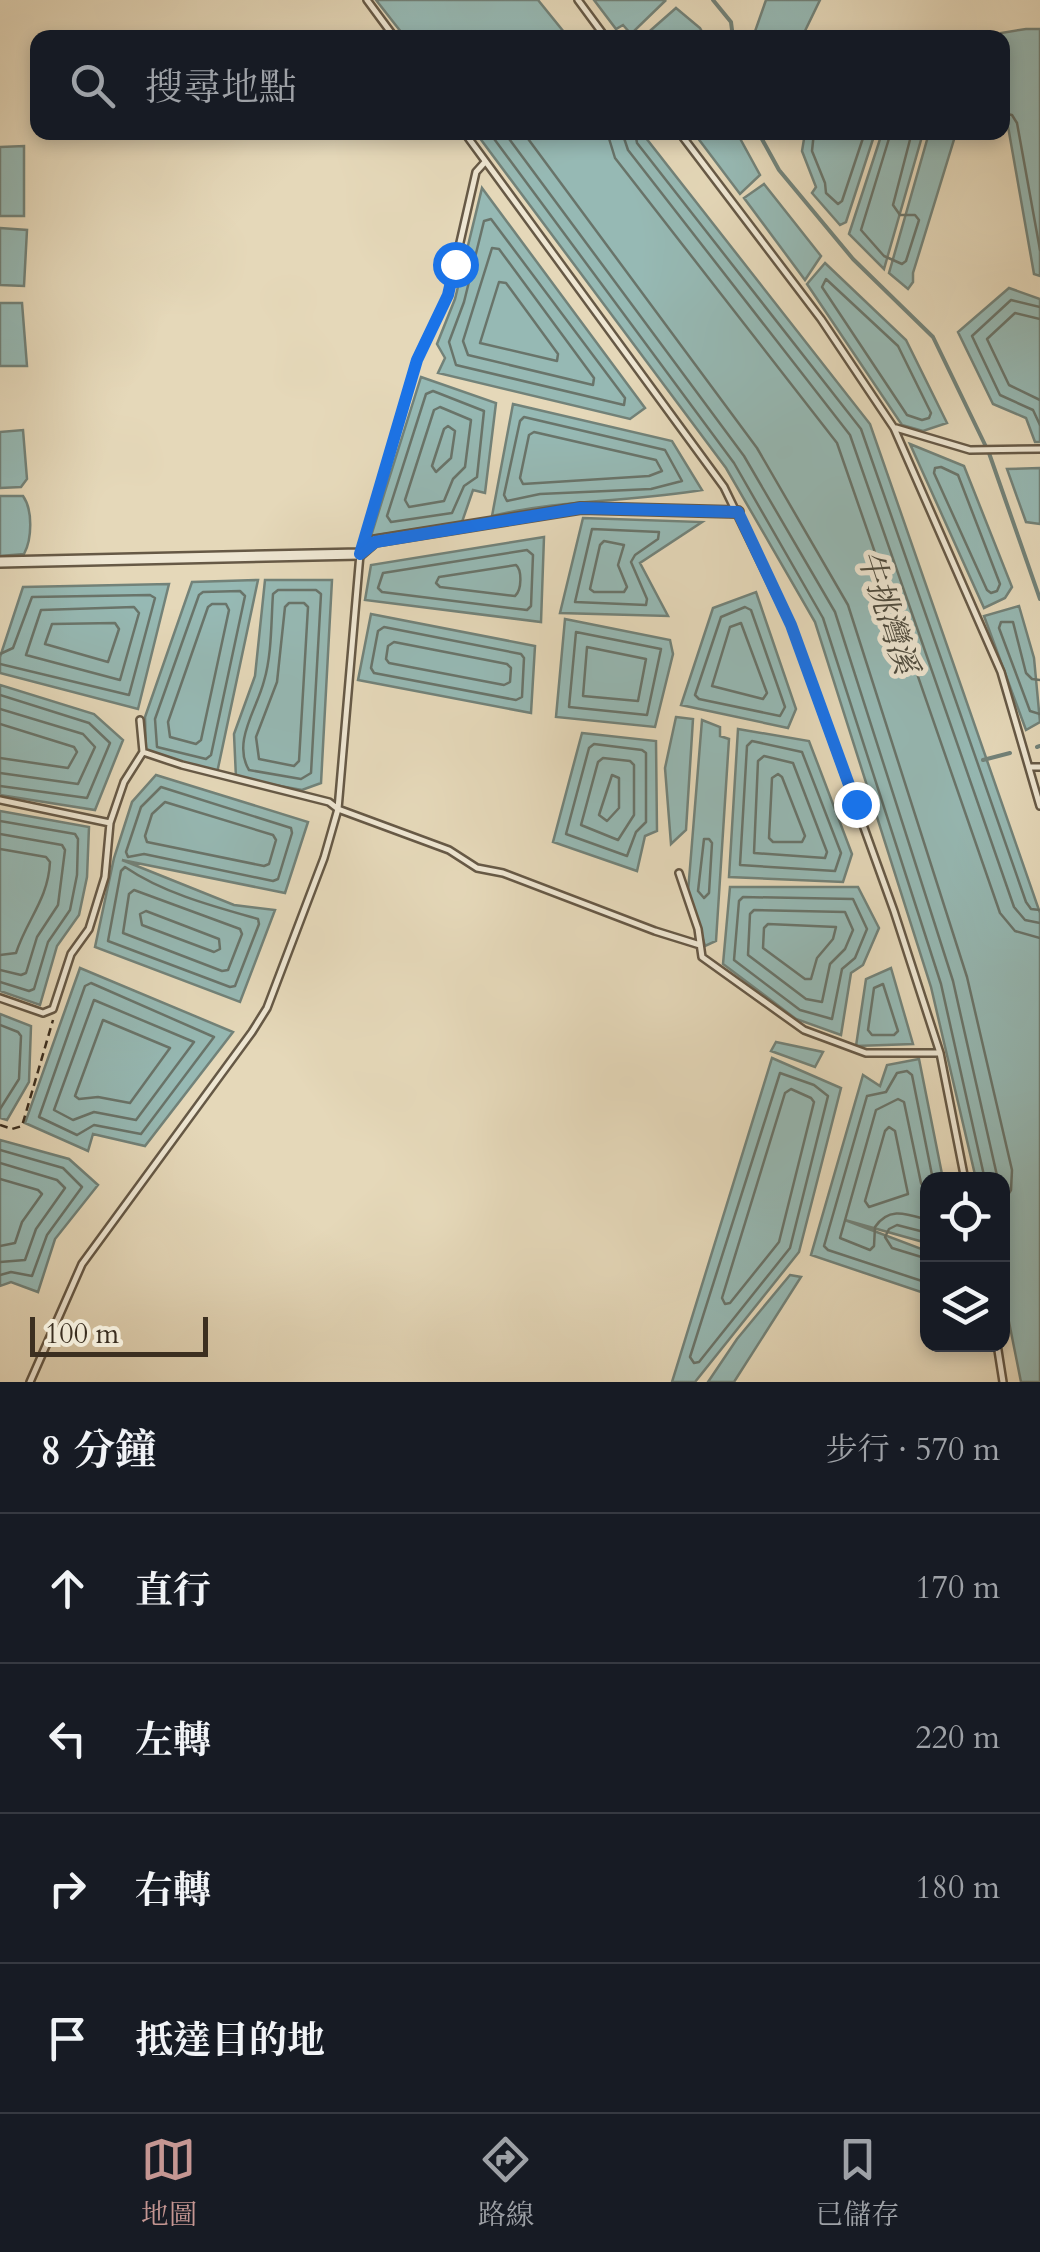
<!DOCTYPE html>
<html lang="zh-TW">
<head>
<meta charset="utf-8">
<style>
	body { margin:0; font-family:Cardo,"Noto Serif TC",serif; background:#242831; color:#f1f3f6 }
	.controls { position:absolute; right:30px; bottom:30px; display:grid; overflow:hidden; border-radius:20px; box-shadow:0 5px 15px #0003 }
	.controls button { width:90px; height:90px; display:grid; place-items:center; padding:0; border:0; border-bottom:2px solid #363941; background:#171b24; color:#f1f3f6; font:50px sans-serif }
	.scale { position:absolute; left:30px; bottom:25px; width:178px; box-sizing:border-box; padding-left:10px; border:5px solid #3c2f20; border-top:0; font-size:28px; line-height:35px; white-space:nowrap; color:#3c2f20; -webkit-text-stroke:8px #eee6d2; paint-order:stroke }
	.stop { position:absolute; width:30px; height:30px; margin:-22px; border:8px solid #1a73e8; border-radius:50%; background:#fff }
	.stop.end { background:#1a73e8; border-color:#fff; box-shadow:0 2px 10px #0008 }
	.list { margin:0; padding:0; list-style:none }
	h2 { display:flex; justify-content:space-between; align-items:center; height:130px; margin:0; padding:0 40px; font-size:42px }
	h2 small { font-size:32px; font-weight:400; color:#9ea1a6 }
	.list li { display:grid; grid-template-columns:65px 1fr auto; gap:30px; align-items:center; box-sizing:border-box; height:150px; padding:0 40px; border-top:2px solid #363941 }
	.list b { display:block; font-size:38px; white-space:nowrap }
	.list em { font-size:32px; font-style:normal; color:#9ea1a6 }
	.icon { flex:none; width:55px; height:55px; fill:none; stroke:currentColor; stroke-width:2; stroke-linecap:round; stroke-linejoin:round }
	.map { position:relative; flex:none; width:1040px; height:1382px; overflow:hidden }
	.search { position:absolute; background:#171b24; box-shadow:0 5px 15px #0003; left:30px; right:30px; top:30px; height:110px; display:flex; align-items:center; gap:25px; box-sizing:border-box; padding:0 35px; border-radius:20px; color:#9ea1a6; font-size:38px }
	.sheet { height:730px; background:#171b24 }
	nav { display:flex; justify-content:space-around; align-items:center; box-sizing:border-box; height:140px; border-top:2px solid #363941; background:#171b24; font-size:28px; color:#9ea1a6 }
	nav a { display:grid; justify-items:center; gap:5px }
	nav .on { color:#c59692 }
	.map>svg:first-child { display:block }
	.water { fill:#96b9b4; stroke:#728279; stroke-width:2.5 }
	.lines { fill:none; stroke-linecap:round; stroke-linejoin:round }
	.shore { stroke:#69746a; stroke-width:2.5 }
	.stream { stroke:#728279; stroke-width:4 }
	.lane-casing { stroke:#665946; stroke-width:10 }
	.street-casing { stroke:#665946; stroke-width:14 }
	.path { stroke:#3c2f20; stroke-width:2.5; stroke-dasharray:8 5; stroke-linecap:butt }
	.lane { stroke:#eee6d2; stroke-width:5 }
	.street { stroke:#eee6d2; stroke-width:9 }
	.route { stroke:#1a73e8; stroke-width:12 }
	.labels { text-anchor:middle; dominant-baseline:central; stroke-width:10; stroke-linejoin:round; paint-order:stroke }
	.water-label { font-size:32px; font-style:italic; fill:#4e4b3e; stroke:#eee6d2 }
</style>
</head>
<body>
<div class="map">
<svg width="1040" height="1382" viewBox="0 0 1040 1382">
	<rect width="100%" height="100%" fill="#e5d8b9"/>
	<filter id="stains"><feTurbulence type="fractalNoise" baseFrequency=".002" numOctaves="4"/><feColorMatrix values="0 0 0 0 .2 0 0 0 0 .09 0 0 0 0 .02 0 0 0 .5 -.17"/></filter>
	<radialGradient id="worn" r=".72"><stop offset=".6" stop-color="#630" stop-opacity="0"/><stop offset="1" stop-color="#630" stop-opacity=".3"/></radialGradient>
	<path class="water" d="M376 0H538L568 37H405Z
		M594 0H663L665 1 631 34 623 25 616 29Z
		M766 0H820L802 37H753Z
		M676 8 700 28 705 37H643Z
		M1026 29H1040V276L1034 274 1003 98 1001 33Z
		M476 133H642L870 424 1040 913V1382H1021L1003 1292 1002 1180 976 1179 931 987 815 622 726 468Z
		M694 133H737L760 175 740 194Z
		M805 133H875L846 222 840 225 812 193 816 187 802 151Z
		M882 133H923L884 269 849 234Z
		M929 133H956L913 273V282L908 289 889 273Z
		M24 146V216H0V147Z
		M764 184 821 256 805 280 744 198Z
		M482 188 645 408 630 419 438 373 445 358 437 344 455 299Z
		M0 228 27 230 24 286 0 285Z
		M825 263 906 340 947 423 923 431 902 425 807 284Z
		M1009 288 1040 299V442H1035L1026 418 993 404 958 332Z
		M0 303H22L27 366H0Z
		M421 377 496 403 485 493 473 490 462 522 371 536Z
		M513 404 672 441 702 490C631 502 562 499 492 516Z
		M23 430 27 479 21 487 0 488V432Z
		M910 444 964 466 1012 587 1005 598 984 608Z
		M1040 468V524L1026 522 1007 469Z
		M0 496H23C33 510 32 539 24 554L0 556Z
		M583 518 702 522 640 563 668 616 560 613Z
		M544 537 541 622 365 600 371 565Z
		M258 580 217 773 146 755 145 717 192 582Z
		M265 580H332L321 783 302 790 236 778 234 734 255 676Z
		M169 584 138 709 0 673V657L23 587Z
		M756 592 796 709 788 728 681 705 713 608Z
		M1019 606 1034 658 1040 722 1026 730 984 616Z
		M371 614 535 646 531 713 358 680Z
		M565 619 670 640 673 654 655 727 556 717Z
		M0 685 94 714 123 740 95 810 0 795Z
		M676 717 693 719 686 830 671 844 665 768Z
		M702 720 720 727V736L729 739 716 941 705 946 688 892Z
		M738 729 809 741 852 854 843 882 729 877Z
		M582 733 656 741 657 831 645 836 637 871 553 842Z
		M156 775 308 822 285 893 122 860 234 905 275 910 240 1002 95 947 114 858 132 802Z
		M0 811 89 827 87 877 79 915 57 946 40 1005 0 991Z
		M730 887H858L879 928 863 965 851 973 841 1035 796 1019 723 964Z
		M80 968 233 1032 145 1146 93 1134 88 1151 25 1123Z
		M891 968 913 1044 856 1046 866 979Z
		M0 1014 31 1026 29 1082 7 1120 0 1118Z
		M776 1042 823 1052 815 1067 771 1051Z
		M772 1058 841 1088 799 1252 695 1382H672Z
		M919 1059 943 1179 928 1180 927 1243 845 1220 927 1251V1294L811 1255 863 1075 880 1086 887 1065Z
		M0 1140 69 1159 98 1185 55 1239 38 1292 11 1282 0 1286Z
		M790 1275 801 1277 734 1382H708L737 1339Z"/>
	<g class="lines">
		<path class="shore" d="M1002 113 1012 115 1017 123 1040 250
			M489 132 734 463 823 618 941 984 985 1180
			M504 132 744 456 835 612 953 981 998 1180
			M523 132 757 448 848 605 967 977 1012 1170 1011 1190 1002 1204
			M607 132 615 158 837 443 1000 913 1015 931 1040 938
			M622 132 628 150 850 435 1014 907 1025 920 1040 923
			M635 132 637 143 861 429 1026 902 1031 909 1040 910
			M814 132 812 151 825 183 826 193 838 204 842 201 865 132
			M891 132 861 230 884 256 902 264 906 261 919 220 915 215H900L893 205 912 132
			M491 219 625 398 624 405 456 365 449 342 464 302 484 221Z
			M492 248 499 249 594 378 593 385 468 355 463 341Z
			M826 279 898 346 931 413 929 418 922 420 907 415 822 287Z
			M499 282 506 283 558 354 557 361 480 343Z
			M1040 307 1011 300 972 336 1000 395 1033 410 1040 425
			M1040 319 1015 313 987 339 1009 385 1040 400
			M433 391 484 411 477 477 464 486 452 513 391 522 387 516 426 394Z
			M440 407 471 420 465 467 453 479 444 501 409 507 405 500 434 410Z
			M524 417 665 450 682 481 651 489 540 494 507 501 504 495 520 421Z
			M448 426 455 431 451 458 436 472 432 466 444 429Z
			M534 432 656 460 662 471 649 476 523 484 520 478 529 435Z
			M941 467 958 475 1000 584 997 591 991 593 987 590 934 473 935 468Z
			M592 529 659 532 658 539 635 555 631 562 647 599 646 605 575 602Z
			M604 541 624 545 618 565 627 587 624 592H594L590 589 600 545Z
			M527 550 533 555 531 606 527 610 382 592 378 588 383 573Z
			M516 565C522 570 522 590 515 596L440 587 436 583 439 577Z
			M278 590H316L321 594 311 773 301 779 249 770C232 742 257 709 264 681 272 654 271 622 273 594Z
			M203 592 240 591 245 596 211 755 206 759 157 747 155 719 199 595Z
			M289 603H304L308 607 299 761 294 766 259 759 256 737 277 682 285 607Z
			M212 604H226L229 610 201 740 196 744 170 737 168 722 208 607Z
			M134 607 139 613 120 680 26 655 41 610Z
			M745 607 751 610 785 707 780 716 699 699 695 695 721 617Z
			M115 623 119 629 108 662 45 644 52 624Z
			M741 623 767 693 763 699 712 686 730 627Z
			M384 627 521 654 524 658 522 697 516 700 374 673 371 668 378 631Z
			M576 632 661 649 647 715 569 707Z
			M394 642 507 664 511 668 510 682 504 685 389 663 386 659 388 646Z
			M587 647 646 659 638 701 583 696Z
			M0 654 13 648 32 597 150 595 155 598 129 695 0 664
			M1040 680 1032 679 1026 673 1013 622H1001L999 628 1030 711 1040 714
			M0 695 89 723 110 743 87 798 0 786
			M0 709 83 734 95 747 78 784 0 773
			M0 724 74 747 77 752 68 768 0 758
			M752 741 802 752 841 853 835 871 740 865 747 746Z
			M594 744 642 750 646 753V822L636 832 627 856 566 834 589 748Z
			M764 756 793 763 827 852 825 858 754 853 758 761Z
			M603 758 630 761 634 765V815L618 840 581 825 598 762Z
			M778 774 782 777 805 836 802 842H773L769 838 772 778Z
			M612 775 619 778V808L607 821 599 815Z
			M161 787 291 828 292 833 278 879 273 881 144 854 128 857 126 852 141 807Z
			M165 802 273 835 276 840 269 864 264 866 147 842 145 836 152 814Z
			M0 821 75 834 78 839 77 875 70 910 48 942 34 989 29 991 0 982
			M0 834 62 845 65 850 58 905 37 937 26 973 21 975 0 970
			M704 839H709L712 843 709 893 704 898 698 891Z
			M0 849 46 857 50 862C48 900 27 919 16 953L0 955
			M125 867C163 893 212 906 258 919L259 924 235 986 230 987 108 941 121 871Z
			M134 890 240 929 242 934 228 970 222 971 123 933 129 894Z
			M743 897 853 899 867 929 855 958 842 969 832 1019 800 1010 734 960 739 901Z
			M754 910 845 912 853 930 845 949 830 964 822 1002 806 999 748 955 750 914Z
			M146 911 219 939 220 949 214 952 142 925 140 914Z
			M768 924 836 927 833 939 817 958 811 979H805L763 948 764 928Z
			M91 983 214 1037 141 1134 94 1125 77 1135 39 1117 85 986Z
			M883 984 898 1031 894 1035H872L868 1030 874 988Z
			M94 1000 194 1042 136 1120 94 1112 73 1120 54 1110Z
			M103 1020 170 1048 130 1103 98 1097 79 1099 75 1096Z
			M0 1025 18 1032 21 1036 19 1079 0 1109
			M780 1073 814 1085 828 1096 790 1248 699 1362 694 1363 690 1357Z
			M791 1089 811 1098 814 1102 779 1242 730 1303 725 1304 722 1298 785 1093Z
			M889 1127 895 1131 908 1194 869 1207 865 1201 885 1131Z
			M0 1150 63 1168 82 1187 47 1235 32 1276 11 1272 0 1275
			M0 1163 57 1180 65 1188 36 1229 25 1260 0 1262
			M0 1179 38 1190 42 1194 22 1222 15 1243 0 1246
			M928 1195 921 1183 904 1102 898 1099 876 1110 840 1238 870 1250 874 1246 875 1227C889 1206 907 1214 928 1220
			M928 1233 897 1225 889 1229 885 1237 892 1248 928 1259
			M928 1283 828 1250 824 1246 867 1096 886 1092 897 1073 907 1071 912 1075 933 1180"/>
		<path class="stream" d="M713 0 731 22 733 38
			M758 132 779 170 853 259 933 337 989 453 1040 599
			M1037 747 1040 746
			M983 760 1010 753"/>
		<defs>
			<path id="lane" d="M367 0 395 38
				M578 0 606 38
				M464 132 724 487 791 625 894 911 940 1053 965 1180
				M679 132 821 319 894 428 1001 672 1040 806
				M896 428 970 450 1040 449
				M140 720 143 752
				M1029 767H1040
				M0 800 110 823
				M679 873 698 929 702 957 804 1030 866 1053H939
				M0 998 43 1013 53 1009 71 954 89 929 105 877 110 823 124 782 143 752 182 765 329 802 338 809 449 850 477 868 503 873 655 931 700 945
				M997 1344 1003 1382
				M30 1382 82 1264 252 1032 267 1008 324 858 338 809 360 554 417 359 448 295 476 172 485 162"/>
			<path id="street" d="M0 562 360 554 375 541 581 508 738 512"/>
		</defs>
		<use href="#lane" class="lane-casing"/>
		<use href="#street" class="street-casing"/>
		<path class="path" d="M0 1125 12 1129 22 1126 53 1020"/>
		<use href="#lane" class="lane"/>
		<use href="#street" class="street"/>
	</g>
	<g class="lines">
		<path class="route" d="M455 264 448 295 417 360 360 554 375 542 581 508 738 512 791 625 856 804"/>
	</g>
	<g class="labels">
		<g class="water-label">
			<text transform="translate(887 612) rotate(72)">牛挑灣溪</text>
		</g>
	</g>
	<rect width="100%" height="100%" filter="url(#stains)"/>
	<rect width="100%" height="100%" fill="url(#worn)"/>
</svg>
<div class="controls">
<button><svg class="icon" aria-label="locate" viewBox="0 0 24 24"><circle cx="12" cy="12" r="6"/><path d="M12 2v4M12 18v4M2 12h4M18 12h4"/></svg></button>
<button><svg class="icon" aria-label="layers" viewBox="0 0 24 24"><path d="M12 4l9 5-9 5-9-5zM3 14l9 5 9-5"/></svg></button>
</div>
<div class="scale">100 m</div>
<div class="stop" style="left:455px;top:264px"></div>
<div class="stop end" style="left:856px;top:804px"></div>
<div class="search"><svg class="icon" aria-label="search" viewBox="0 0 24 24"><circle cx="10" cy="10" r="6"/><path d="M15 15l6 6"/></svg>搜尋地點</div>
</div>
<section class="sheet">
<h2>8 分鐘<small>步行 · 570 m</small></h2>
<ul class="list">
<li><svg class="icon" aria-label="ahead" viewBox="0 0 24 24"><path d="M12 20V5M6 11l6-6 6 6"/></svg><div><b>直行</b></div><em>170 m</em></li>
<li><svg class="icon" aria-label="left" viewBox="0 0 24 24"><path d="M17 20v-9H6M10 6l-5 5 5 5"/></svg><div><b>左轉</b></div><em>220 m</em></li>
<li><svg class="icon" aria-label="right" viewBox="0 0 24 24"><path d="M7 20v-9h11M14 6l5 5-5 5"/></svg><div><b>右轉</b></div><em>180 m</em></li>
<li><svg class="icon" aria-label="arrive" viewBox="0 0 24 24"><path d="M6 21V4h12l-3 4 3 4H6"/></svg><div><b>抵達目的地</b></div></li>
</ul>
</section>
<nav>
<a class="on"><svg class="icon" aria-label="map" viewBox="0 0 24 24"><path d="M3 6l6-2 6 2 6-2v14l-6 2-6-2-6 2zM9 4v14M15 6v14"/></svg>地圖</a>
<a><svg class="icon" aria-label="directions" viewBox="0 0 24 24"><path d="M12 3l9 9-9 9-9-9zM9 14v-3h6M13 9l2 2-2 2"/></svg>路線</a>
<a><svg class="icon" aria-label="saved" viewBox="0 0 24 24"><path d="M7 4h10v16l-5-4-5 4z"/></svg>已儲存</a>
</nav>
</body>
</html>
